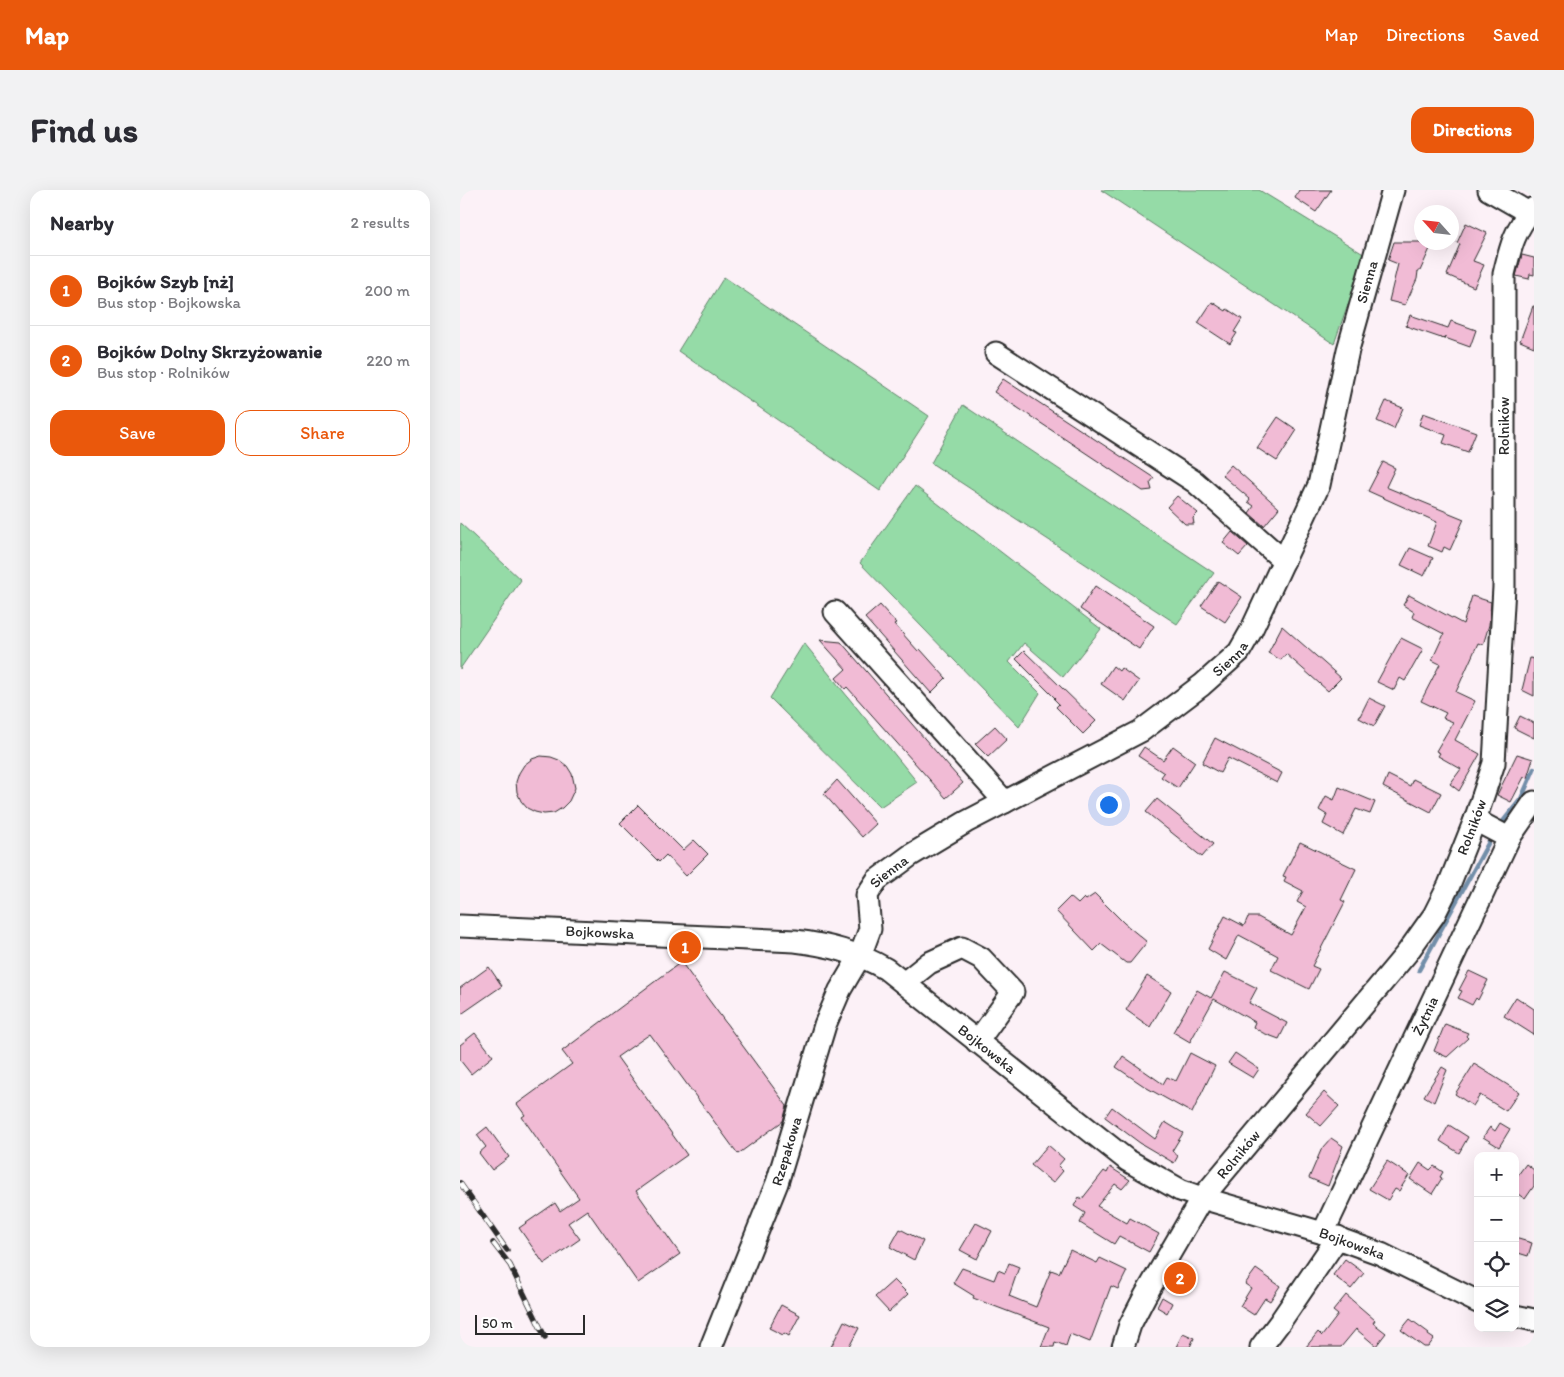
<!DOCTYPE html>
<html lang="en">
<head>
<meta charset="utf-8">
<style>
	body { margin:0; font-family:Itim,sans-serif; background:#f2f2f3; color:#2b2b33 }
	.controls { position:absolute; right:15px; bottom:15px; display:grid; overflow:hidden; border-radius:10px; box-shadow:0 5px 20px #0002 }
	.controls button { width:45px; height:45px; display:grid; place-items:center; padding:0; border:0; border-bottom:1px solid #e1e1e2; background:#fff; color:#2b2b33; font:25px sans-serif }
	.compass { position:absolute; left:954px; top:15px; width:45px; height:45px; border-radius:50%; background:#fff; box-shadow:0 5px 20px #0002; rotate:297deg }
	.scale { position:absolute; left:15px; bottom:12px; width:110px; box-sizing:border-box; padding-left:5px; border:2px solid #2b2b2b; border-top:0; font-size:14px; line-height:18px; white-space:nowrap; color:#2b2b2b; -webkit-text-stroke:4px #fff; paint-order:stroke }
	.you { position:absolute; left:648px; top:614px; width:18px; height:18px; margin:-12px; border:4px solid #fff; border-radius:50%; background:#1a73e8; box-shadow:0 0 0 8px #1a73e833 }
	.badge { display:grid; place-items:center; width:32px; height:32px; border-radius:50%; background:#ea580c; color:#fff; font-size:16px; font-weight:700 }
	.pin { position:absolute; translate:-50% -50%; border:2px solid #fff; box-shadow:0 1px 5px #0006 }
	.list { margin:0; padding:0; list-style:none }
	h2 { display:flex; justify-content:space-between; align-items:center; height:65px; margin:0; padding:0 20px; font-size:21px }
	h2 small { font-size:16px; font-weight:400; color:#7c7c81 }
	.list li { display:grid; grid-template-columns:32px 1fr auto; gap:15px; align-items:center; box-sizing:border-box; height:70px; padding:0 20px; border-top:1px solid #e1e1e2 }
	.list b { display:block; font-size:19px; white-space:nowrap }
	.list p { margin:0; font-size:16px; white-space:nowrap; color:#7c7c81 }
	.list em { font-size:16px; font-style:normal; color:#7c7c81 }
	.actions { display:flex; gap:10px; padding:15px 20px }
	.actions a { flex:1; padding:11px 0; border:1px solid #ea580c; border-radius:15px; text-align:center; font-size:18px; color:#ea580c }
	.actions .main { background:#ea580c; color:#fff }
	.icon { flex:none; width:28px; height:28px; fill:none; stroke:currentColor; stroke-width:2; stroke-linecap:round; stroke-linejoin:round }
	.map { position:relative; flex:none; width:1074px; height:1157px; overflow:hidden; border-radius:15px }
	header { display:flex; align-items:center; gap:30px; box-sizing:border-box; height:70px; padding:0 25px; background:#ea580c; color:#fff }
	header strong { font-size:24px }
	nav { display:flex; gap:28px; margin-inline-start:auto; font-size:18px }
	.intro { display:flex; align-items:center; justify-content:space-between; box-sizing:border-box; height:120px; padding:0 30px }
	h1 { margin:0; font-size:35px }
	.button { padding:12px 22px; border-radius:15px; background:#ea580c; color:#fff; font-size:18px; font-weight:700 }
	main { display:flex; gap:30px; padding:0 30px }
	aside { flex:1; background:#fff; border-radius:15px; box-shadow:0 5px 20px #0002 }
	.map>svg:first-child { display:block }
	.green { fill:#95dba7; stroke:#608369 }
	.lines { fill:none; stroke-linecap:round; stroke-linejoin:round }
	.stream { stroke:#728ea9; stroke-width:4.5 }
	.building { fill:#f1bbd5; stroke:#2b2b2b }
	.minor-casing { stroke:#2b2b2b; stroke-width:25 }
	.minor { stroke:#fff; stroke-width:21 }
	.rail-casing { stroke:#2b2b2b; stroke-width:5.5 }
	.rail { stroke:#fff; stroke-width:4; stroke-dasharray:11; stroke-linecap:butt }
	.labels { text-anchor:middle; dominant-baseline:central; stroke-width:4.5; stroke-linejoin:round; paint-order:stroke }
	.street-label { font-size:15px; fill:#2b2b2b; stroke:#fff }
</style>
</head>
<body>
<header>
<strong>Map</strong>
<nav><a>Map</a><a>Directions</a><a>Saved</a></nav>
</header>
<div class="intro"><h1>Find us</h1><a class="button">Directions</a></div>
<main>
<aside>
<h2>Nearby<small>2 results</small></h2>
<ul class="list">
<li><span class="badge">1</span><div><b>Bojków Szyb [nż]</b><p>Bus stop · Bojkowska</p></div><em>200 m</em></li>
<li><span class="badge">2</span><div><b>Bojków Dolny Skrzyżowanie</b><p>Bus stop · Rolników</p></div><em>220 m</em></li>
</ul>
<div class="actions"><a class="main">Save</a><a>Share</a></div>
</aside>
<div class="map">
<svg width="1074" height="1157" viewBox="0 0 1074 1157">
	<rect width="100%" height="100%" fill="#fcf1f7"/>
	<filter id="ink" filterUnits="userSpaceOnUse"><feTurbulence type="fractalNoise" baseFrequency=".02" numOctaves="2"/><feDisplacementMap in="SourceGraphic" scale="10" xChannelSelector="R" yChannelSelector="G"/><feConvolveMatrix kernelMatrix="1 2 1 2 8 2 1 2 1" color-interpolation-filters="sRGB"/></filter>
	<g filter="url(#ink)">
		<path class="green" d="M641 0H799L905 65 874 154Z
			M264 87 469 226 420 301 218 161Z
			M503 215 754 383 717 434 471 273Z
			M455 296 641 439 603 487 564 453 549 472 580 503 559 537 400 373Z
			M0 333 61 390 0 479Z
			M344 453 457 592 420 617 310 508Z"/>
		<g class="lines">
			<path class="stream" d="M1041 634 1061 609 1074 579
				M959 780 1031 648"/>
		</g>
		<path class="building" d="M839 0H871L856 22 835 8Z
			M1006 33 1027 43 1013 71 1024 75 1014 97 987 85 1000 54 997 53Z
			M934 52H973L960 81H958L957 89 945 115 929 111 938 74 928 70Z
			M1062 65 1074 68V85L1070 84 1069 89 1056 86Z
			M752 112 766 121 767 119 782 129 774 142 777 143 770 154 738 133Z
			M1073 116H1074V157L1060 151Z
			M950 125 988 138 991 131 1016 140 1010 157 985 148V146L984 149 946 136Z
			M543 189 694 288 690 293 692 300 683 301 540 206 534 202Z
			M926 211 943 218 934 239 917 231Z
			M963 223 1016 242 1008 262 983 253 986 245 959 235Z
			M818 227 837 240 817 271 797 258Z
			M923 272 935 278 926 297 1004 329 990 360 984 357 982 362 968 356 977 332 908 301Z
			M771 275 819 318 804 336 789 323 794 316 788 312 790 309 762 285Z
			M717 306 738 323 733 328 734 334H725L707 317Z
			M772 342 788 356 779 366 763 353Z
			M950 358 973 368 964 386 941 375Z
			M758 391 782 407 765 432 741 416Z
			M635 396 694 436 679 459 620 419Z
			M949 405 1003 434 1012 406 1031 412 1029 435 1023 455 1018 453 996 502 1015 511 995 550 1020 564 999 601 990 594 1001 579 978 566 980 563 976 561 993 532 983 528 986 523 961 511 980 474 972 470 984 444 952 427 954 422 943 415Z
			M420 415 436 433 434 434 458 461 460 459 486 488 471 503 405 428Z
			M822 436 881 488 868 501 826 464 821 470 808 463Z
			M941 448 963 459 945 491 940 488 934 500 917 492Z
			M360 450 381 452 503 593 486 608 387 497 385 499 376 488 386 479Z
			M564 461 636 531 623 544 596 517 599 514 594 509 595 508 556 469Z
			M1070 468 1074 469V506L1062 500Z
			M653 476 659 481 661 478 679 491 665 511 641 494Z
			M909 508 925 516 914 536 899 528Z
			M1060 526 1074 533V548L1054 538Z
			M535 536 547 549 528 567 515 554Z
			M755 548 822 583 817 593 768 568 760 583 742 573Z
			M713 556 735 572 718 598 701 587 704 583 678 566 684 557 703 570Z
			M1057 564 1073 569 1067 588 1064 587 1051 612 1037 605Z
			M81 566 91 567 99 570 107 576 112 584 115 598 109 611 102 618 94 623 84 624 75 622 67 618 61 611 57 602 56 592 59 583 64 575 72 569Z
			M928 585 950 596 953 589 981 603 971 622 923 597Z
			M377 590 416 634 402 647 364 604Z
			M879 597 915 612 910 624 896 619 883 645 863 634 867 625 859 620 866 606 874 610Z
			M697 609 753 654 742 667 686 622Z
			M178 615 223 660 234 650 248 664 226 686 206 665 199 672 160 633Z
			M840 652 896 679 881 710 885 712 852 776 859 779 849 799 811 780 818 766 779 745 766 770 748 759 765 726 784 736 788 727H798L831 745 846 717 837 712 843 701 824 691 826 687 823 686Z
			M635 704 664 733 687 752 670 773H666L641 754 634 761 596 721 610 707 618 714 624 708 626 710Z
			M221 772 327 916 323 931 278 964 190 844 157 867 227 965 176 1001 220 1064 178 1093 127 1020 108 1033 120 1049 84 1074 59 1038 95 1013 100 1021 119 1008 62 927 65 925 57 914 112 874 102 861Z
			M29 777 42 796 0 825V798Z
			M1009 781 1028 790 1018 810 1016 808 1012 815 998 808 1002 801 999 800Z
			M765 782 797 798 789 813 827 833 819 849 803 843 793 837 795 832 754 809 730 852 713 842 737 800 751 808Z
			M687 786 711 801 690 837 666 820Z
			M1056 807 1074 819V845L1044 826Z
			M985 834 1008 843 1006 846 1008 848 987 867 974 861Z
			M15 843 33 866 11 884 0 870V855Z
			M730 863 755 876 732 923 687 898 656 877 663 866 703 894 707 887 716 891Z
			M775 863 799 879 793 888 768 873Z
			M1014 874 1059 902 1046 921 1020 905 1013 916 995 904Z
			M982 877 987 880 974 912 964 906Z
			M864 902 879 916 861 936 846 923Z
			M652 917 695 949 705 932 723 943 712 961 718 966 714 973 680 953 645 927Z
			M1040 933 1050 939 1039 957 1023 947 1030 937 1035 941Z
			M989 935 1008 947 999 963 980 951Z
			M27 937 49 967 32 980 19 963 26 957 17 945Z
			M871 948 883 956 868 996 849 988 862 958Z
			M588 955 604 969 598 976 603 981 593 993 571 975Z
			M927 971 949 985 939 1001 935 999 928 1010 909 999Z
			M960 973 970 980 974 976 983 982 980 987 982 988 972 1004 950 989Z
			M1066 974 1074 980V996L1065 1009 1055 1002V989Z
			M650 977 670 990 662 999 655 994 637 1016 667 1033 670 1028 699 1044 689 1062 659 1046 654 1054 620 1033 625 1023 614 1016 619 1007 622 1009 644 981 647 983Z
			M516 1033 532 1041 517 1069 500 1060Z
			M440 1039 463 1051 454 1070 430 1057Z
			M1055 1048 1072 1053 1068 1066 1055 1062Z
			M610 1060 637 1073 640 1068 667 1081 658 1099 651 1096 630 1152 610 1144 606 1156 595 1152 594 1157H581L589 1137 513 1108 514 1106 493 1093 502 1078 534 1090 538 1080 545 1083 549 1073 559 1077 549 1106 576 1117 591 1080 599 1083Z
			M885 1069 904 1083 891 1099 873 1085Z
			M796 1079 820 1096 810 1111 805 1108 794 1125 780 1116 791 1098 785 1094Z
			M434 1090 448 1104 429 1122 415 1107Z
			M886 1105 915 1130 913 1133 926 1143 916 1156 896 1139 881 1157H846L858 1142 862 1146 878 1125 873 1121Z
			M702 1107 712 1113 707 1123 697 1117Z
			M321 1115 340 1125 329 1146 324 1143 323 1145 309 1138Z
			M950 1129 969 1143 968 1145 974 1149 968 1157H964L941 1140Z
			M384 1131 399 1138 389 1157H371Z
			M723 1143 734 1148 730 1157H716Z"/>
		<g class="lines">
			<defs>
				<g id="minor">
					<path d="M1029 0 1069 23"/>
					<path d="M536 163 735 292 824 371"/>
					<path d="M375 422 545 612"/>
					<path d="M1015 630 1049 648"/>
					<path id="s1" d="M0 736 335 751C368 755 397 762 426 779L667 970 720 1000 742 1008 863 1043 921 1064 1018 1112"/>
					<path d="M444 793 469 773 502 758 521 768 553 802 517 852"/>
					<path id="s2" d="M863 1043 1049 648 1074 612"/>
					<path d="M1055 1126 1074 1130"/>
					<path id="s3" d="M251 1157 317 993 365 835 380 800 400 766 410 739 407 705 417 690 451 665 506 632 681 541 742 495 779 462 791 441 859 295 888 160 933 0"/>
					<path id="s4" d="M663 1157 670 1135 685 1106 742 1008 947 763 974 725 989 695 1015 630 1034 573 1044 397V84C1050 59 1055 37 1074 18"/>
					<path d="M801 1157 820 1132 878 1047"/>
				</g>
			</defs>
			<use href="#minor" class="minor-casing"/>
			<use href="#minor" class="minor"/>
			<defs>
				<path id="rail" d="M0 993 47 1060
					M33 1053 50 1075 85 1147"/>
			</defs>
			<use href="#rail" class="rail-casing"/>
			<use href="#rail" class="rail"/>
		</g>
	</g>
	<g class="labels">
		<g class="street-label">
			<text stroke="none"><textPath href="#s3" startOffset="1324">Sienna</textPath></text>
			<text transform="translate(1044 236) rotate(-90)">Rolników</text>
			<text stroke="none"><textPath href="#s3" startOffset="919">Sienna</textPath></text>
			<text stroke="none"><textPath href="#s4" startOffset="631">Rolników</textPath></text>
			<text stroke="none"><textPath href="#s3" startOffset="515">Sienna</textPath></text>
			<text stroke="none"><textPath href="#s1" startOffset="140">Bojkowska</textPath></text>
			<text stroke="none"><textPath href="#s2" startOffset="240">Żytnia</textPath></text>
			<text stroke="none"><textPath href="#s1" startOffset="560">Bojkowska</textPath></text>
			<text stroke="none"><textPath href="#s3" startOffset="210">Rzepakowa</textPath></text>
			<text stroke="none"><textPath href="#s4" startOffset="226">Rolników</textPath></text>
			<text stroke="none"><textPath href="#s1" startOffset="980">Bojkowska</textPath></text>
		</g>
	</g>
</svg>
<div class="controls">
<button>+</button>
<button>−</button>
<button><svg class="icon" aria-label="locate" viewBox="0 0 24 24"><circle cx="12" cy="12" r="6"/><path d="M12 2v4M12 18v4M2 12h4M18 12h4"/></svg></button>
<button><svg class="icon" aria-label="layers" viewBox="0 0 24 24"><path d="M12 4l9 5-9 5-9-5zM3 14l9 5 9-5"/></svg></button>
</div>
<svg class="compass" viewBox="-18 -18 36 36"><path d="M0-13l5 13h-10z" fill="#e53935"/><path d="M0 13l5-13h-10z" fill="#7c7c81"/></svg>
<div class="scale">50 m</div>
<div class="you"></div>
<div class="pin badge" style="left:225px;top:757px">1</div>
<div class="pin badge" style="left:720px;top:1088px">2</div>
</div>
</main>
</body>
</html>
